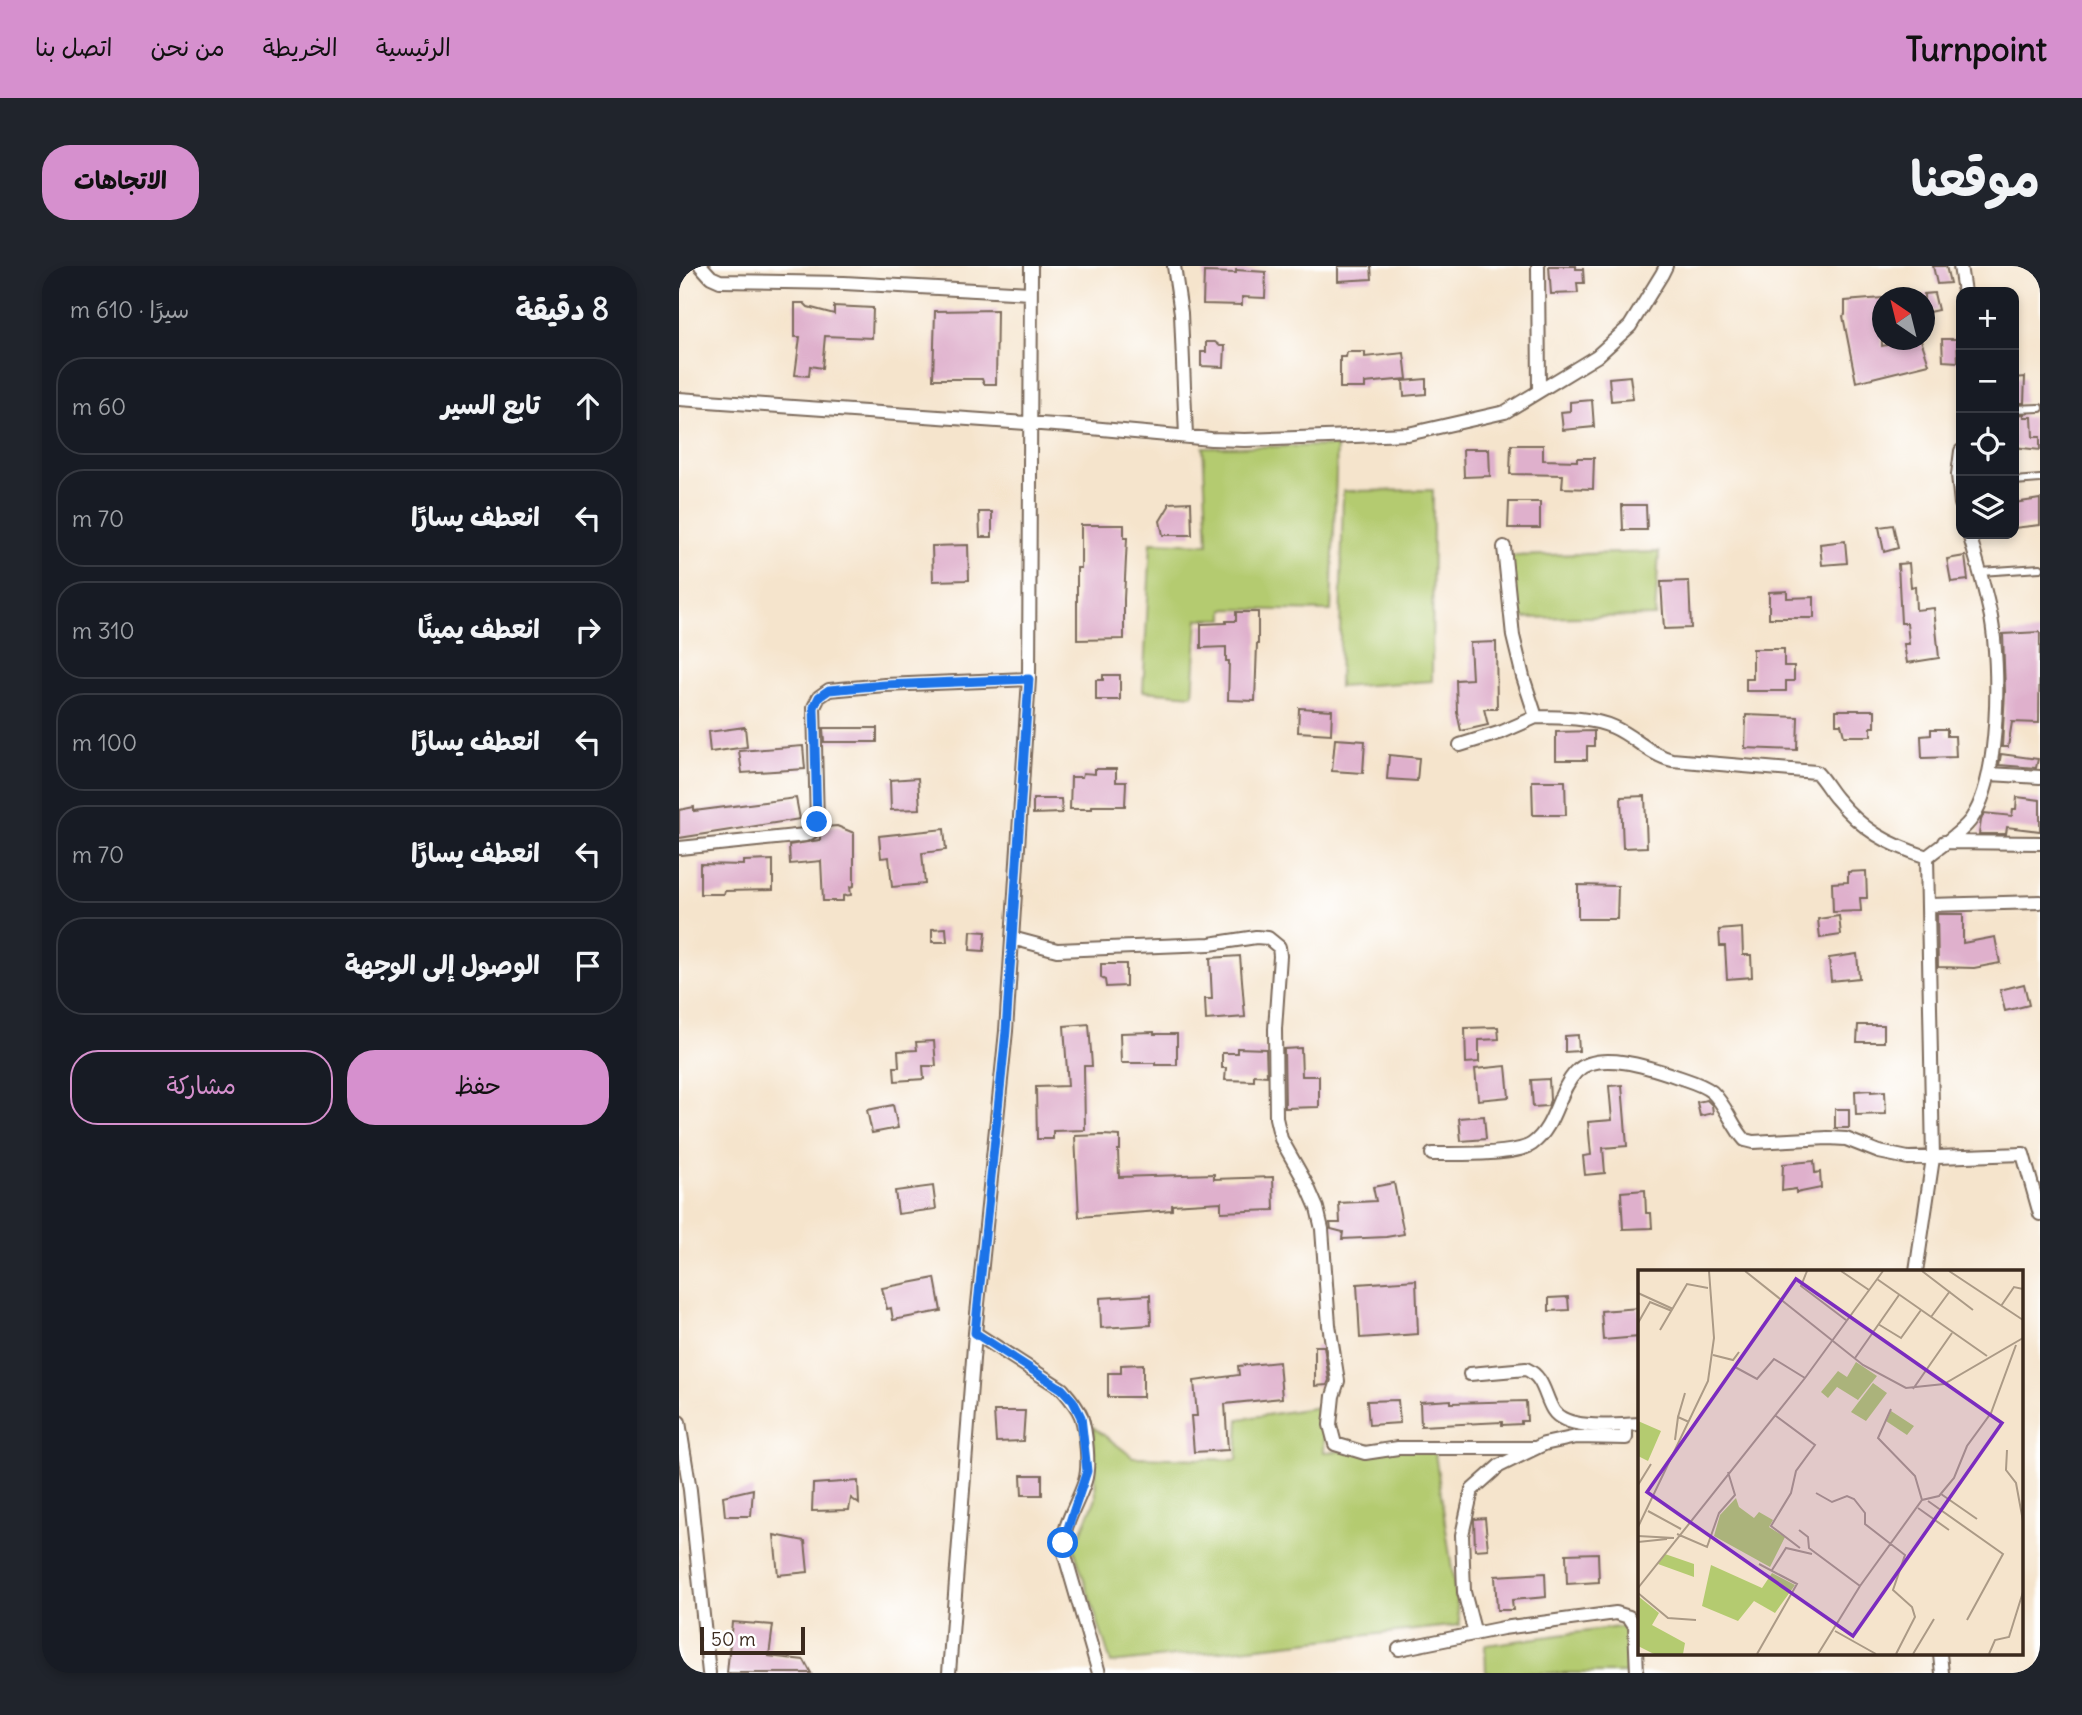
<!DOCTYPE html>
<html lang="ar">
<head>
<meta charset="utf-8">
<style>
	body { margin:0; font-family:Delius,"Playpen Sans Arabic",sans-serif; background:#20242c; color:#f1f3f6; direction:rtl }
	.controls { position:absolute; right:21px; top:21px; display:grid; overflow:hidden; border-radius:14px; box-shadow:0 4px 10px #0003 }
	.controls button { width:63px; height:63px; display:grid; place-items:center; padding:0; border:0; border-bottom:2px solid #363941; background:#171b24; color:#f1f3f6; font:35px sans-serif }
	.compass { position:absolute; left:1193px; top:21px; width:63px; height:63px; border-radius:50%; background:#171b24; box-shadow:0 4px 10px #0003; rotate:325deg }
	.scale { position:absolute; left:21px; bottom:18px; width:105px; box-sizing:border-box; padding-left:7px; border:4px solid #3b2a1e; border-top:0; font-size:19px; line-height:24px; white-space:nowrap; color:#3b2a1e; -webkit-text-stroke:5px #fff; paint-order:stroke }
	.stop { position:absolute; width:21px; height:21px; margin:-16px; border:5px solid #1a73e8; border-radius:50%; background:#fff }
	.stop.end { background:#1a73e8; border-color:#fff; box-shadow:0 2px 7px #0008 }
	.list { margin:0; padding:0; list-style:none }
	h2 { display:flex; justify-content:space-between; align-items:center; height:91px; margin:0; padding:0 28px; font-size:30px }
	h2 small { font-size:23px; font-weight:400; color:#9ea1a6 }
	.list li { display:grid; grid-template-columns:46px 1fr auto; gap:21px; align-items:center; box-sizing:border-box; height:98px; margin:0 14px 14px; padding:0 14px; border:2px solid #363941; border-radius:28px }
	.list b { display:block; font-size:26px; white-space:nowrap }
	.list em { font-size:23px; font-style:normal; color:#9ea1a6 }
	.actions { display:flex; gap:14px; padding:21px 28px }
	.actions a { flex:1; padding:16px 0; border:2px solid #d690ce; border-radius:28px; text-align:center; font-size:24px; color:#d690ce }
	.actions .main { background:#d690ce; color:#111 }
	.icon { flex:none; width:38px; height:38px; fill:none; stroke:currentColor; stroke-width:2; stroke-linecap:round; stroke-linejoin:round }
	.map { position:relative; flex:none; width:1361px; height:1407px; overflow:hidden; direction:ltr; border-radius:28px }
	header { display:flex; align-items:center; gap:42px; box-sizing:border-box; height:98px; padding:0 35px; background:#d690ce; color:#111 }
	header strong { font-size:33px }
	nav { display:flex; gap:38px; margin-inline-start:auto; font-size:24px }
	.intro { display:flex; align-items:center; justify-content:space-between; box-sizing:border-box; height:168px; padding:0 42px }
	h1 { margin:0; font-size:49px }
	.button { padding:18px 32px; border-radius:28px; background:#d690ce; color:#111; font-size:24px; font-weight:700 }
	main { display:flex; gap:42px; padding:0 42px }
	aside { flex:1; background:#171b24; border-radius:28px; box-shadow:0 4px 10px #0003 }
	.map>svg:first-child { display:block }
	.green { fill:#b4cb70; stroke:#787a47; stroke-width:2 }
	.building { fill:#dfb0cc }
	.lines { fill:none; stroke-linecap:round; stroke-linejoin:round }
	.service-casing { stroke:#7c6b5b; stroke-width:10 }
	.minor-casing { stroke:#7c6b5b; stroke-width:16 }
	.service { stroke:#fff; stroke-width:6 }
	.minor { stroke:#fff; stroke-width:12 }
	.route { stroke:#1a73e8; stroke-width:9 }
	.inset-road { fill:none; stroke:#ab9a86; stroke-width:2 }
	.view { fill:#7b2cbf; fill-opacity:0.15; stroke:#7b2cbf; stroke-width:3.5 }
	.inset-edge { fill:none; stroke:#3b2a1e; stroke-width:3.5 }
</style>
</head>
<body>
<header>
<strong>Turnpoint</strong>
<nav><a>الرئيسية</a><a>الخريطة</a><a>من نحن</a><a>اتصل بنا</a></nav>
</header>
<div class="intro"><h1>موقعنا</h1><a class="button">الاتجاهات</a></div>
<main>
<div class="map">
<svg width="1361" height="1407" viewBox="0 0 1361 1407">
	<rect width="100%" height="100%" fill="#fff"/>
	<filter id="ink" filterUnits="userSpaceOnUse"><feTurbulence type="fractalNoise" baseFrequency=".0143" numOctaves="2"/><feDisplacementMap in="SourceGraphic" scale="14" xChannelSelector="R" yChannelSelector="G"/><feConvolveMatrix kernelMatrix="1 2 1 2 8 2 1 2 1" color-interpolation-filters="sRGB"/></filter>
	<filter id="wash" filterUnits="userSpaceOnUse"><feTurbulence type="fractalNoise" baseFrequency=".00686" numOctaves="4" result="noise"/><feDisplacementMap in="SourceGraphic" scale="28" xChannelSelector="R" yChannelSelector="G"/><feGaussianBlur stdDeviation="1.57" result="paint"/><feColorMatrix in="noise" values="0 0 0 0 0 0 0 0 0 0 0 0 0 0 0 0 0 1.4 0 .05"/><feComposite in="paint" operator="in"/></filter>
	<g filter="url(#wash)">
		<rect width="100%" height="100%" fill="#f5e4cc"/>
		<path class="green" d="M658 180 652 345 545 343V353H519L514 429 464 425 472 276 529 278 524 181Z
			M754 224 753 415 660 421 664 225Z
			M980 286 976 350 837 352 832 290Z
			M647 1140 645 1186 755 1180 781 1359 432 1397 395 1283 417 1232 414 1161 454 1191 558 1194 560 1153Z
			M947 1360V1407H807L806 1379Z"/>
		<g id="blocks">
			<path class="building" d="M659 0H692L693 13 659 15Z
				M870 0H897V3H904L905 17H898L899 27 872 28Z
				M1254 0H1267L1271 17 1258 18Z
				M557 4 587 6 586 32 563 31V39L524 38 525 6 557 7Z
				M1255 27 1259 44 1245 47V28Z
				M1203 32V80L1231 74H1242L1250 98 1177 116 1164 50 1166 49V35Z
				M116 37H125L129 41 155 48V40L194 42 193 72 146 70 143 102 131 100 130 110 116 109 121 71H116Z
				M318 44 317 118H305L303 113H254L256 45Z
				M1263 73H1278L1279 96 1264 95Z
				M527 76H536L541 80H546L545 101 522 100V86H527Z
				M668 86H686V91L725 87 728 113 686 117V122H661V91H667Z
				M951 110 954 133 932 135 930 112Z
				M1346 111 1345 137H1335V112Z
				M747 113V128L725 130 724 115Z
				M913 134 915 161 884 164 882 146 891 145V136Z
				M1345 148V151H1353L1354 171H1361V184L1335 181V149Z
				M832 179H864V194L898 195V192H915L914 223 883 222 884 209 831 208Z
				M784 183H810L811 210 785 211Z
				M1361 233V259L1335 262V237Z
				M512 236 513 269H484L481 255 490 240V237Z
				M830 236H861V262H829Z
				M943 239H967L968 264H944Z
				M300 246H313V271H301Z
				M402 259H445V272H448L445 333V373L398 374V302H402Z
				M1214 259 1219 282 1205 286 1200 261Z
				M1166 275 1168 297 1143 299 1141 278Z
				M289 279 290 314 254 315 253 280Z
				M1286 290 1289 314 1272 316 1268 293Z
				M1230 297 1232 321 1236 320 1237 344 1255 342 1260 392 1228 397 1225 378H1230L1228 357H1222L1219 298Z
				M1010 315 1012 362 985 363 982 316Z
				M1108 325V332L1135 331V352H1090V326Z
				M557 346H579V378H578L576 435 549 434 550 395H547V381L522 382V358L547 357V355H557Z
				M1361 366 1360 457 1333 456 1329 481H1323L1326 426 1324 368Z
				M817 376 818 443H805L809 459 782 465 778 446 777 414 793 413 791 377Z
				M1074 383H1105V400H1115V415H1107V425H1067V413H1074Z
				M424 409H441V434H417V414H424Z
				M620 442 653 444 652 468 619 466Z
				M1157 444H1196V461H1192V470H1165L1162 458H1157Z
				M1067 449 1119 451 1118 484 1066 482Z
				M66 461 68 481 31 486 29 466Z
				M144 462H198V476H145Z
				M1252 463H1268V470H1276L1277 491 1243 492 1242 470 1252 469Z
				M915 465V480H908V494H877V466Z
				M656 473 686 475 684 507 653 505Z
				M124 480 126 503 63 507 60 485Z
				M1322 488 1359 493 1357 502 1320 499Z
				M710 489 740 492 738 515 708 513Z
				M416 503H437V516H447L446 540H413V543H391L392 511H403L404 507 416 508Z
				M239 512 241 543 212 544 211 514Z
				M853 515H886L887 549H854Z
				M966 530 968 581 944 582 942 531Z
				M1338 531 1361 534V565L1328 561 1327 568H1300L1302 554 1305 547 1333 550 1334 543H1337Z
				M117 532 121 553 0 572V544L15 541V545Z
				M354 533H382L383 547 354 548Z
				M158 560 175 567V620L171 621 172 629 164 630V635H144L142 595 111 598 110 579 141 574V570L146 561Z
				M265 563 267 584 243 587 246 618 213 621 210 591 202 592 200 570Z
				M94 594V624L46 625 45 628H21V598L65 599V595Z
				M1187 605 1188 632H1181L1182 645 1154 646 1153 617 1169 616V606Z
				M899 619 939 620 938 653H899Z
				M1258 648H1284V677L1316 671 1321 697 1295 702 1259 701Z
				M1160 650 1162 669 1141 672 1139 653Z
				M267 662 268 676H253V663Z
				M1063 662 1064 689H1072L1073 711 1048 713 1046 680H1041L1040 664Z
				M292 665 307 666 305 685 291 684Z
				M1178 688 1180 712 1152 715 1150 692Z
				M561 690 566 751 527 754 526 733H533L531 692Z
				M422 698H447V720L427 721 426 714 422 712Z
				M1345 718 1350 739 1326 745 1321 724Z
				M410 758 413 800H405L406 864 374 865V873H358L357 821 389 820 385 760Z
				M1179 759H1205V776H1178Z
				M819 761 820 773 800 774V796L787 797 786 762Z
				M475 766V768H498V799H476V797H442L441 767Z
				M899 769 900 785 886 786V770Z
				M255 775 257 800H244L245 813 216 815 215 801H220L219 785 238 784 237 776Z
				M558 782 587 783 588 810 575 809V815L546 814 547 802H543V787H558Z
				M622 782 623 810H640V841L606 842 605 783Z
				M827 800 830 831 799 834 796 803Z
				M870 813 871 834 869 840 854 841 852 814Z
				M943 819 948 880 924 882 926 907 906 909 904 890 912 889 909 856 933 854 930 820Z
				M1192 824V826L1206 825 1207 848 1177 849 1176 825Z
				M1028 834 1033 839 1034 847 1021 850 1018 836Z
				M214 839 219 862 193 867 188 844Z
				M1156 843H1170V862H1156Z
				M805 850 807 873 782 875 780 852Z
				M424 869 441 870V884H439L440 911 535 908V913L594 911 595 944 542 946V936L493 939V944L400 951 396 870Z
				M1135 895 1136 907 1141 906 1142 922 1117 927V923L1103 925 1104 898Z
				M715 917 725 968 707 971 663 973 664 966 652 963 651 957H661L660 937 697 935 694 921Z
				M254 920 257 943 219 948 216 925Z
				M966 924 967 947H972L973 962 944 963 942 926Z
				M256 1012 262 1045 214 1054 212 1042 208 1043 203 1022Z
				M737 1014 739 1068 681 1072 678 1018Z
				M471 1029 472 1059 422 1062 421 1032Z
				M889 1031 890 1044 870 1045V1032Z
				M960 1042V1071L924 1074 922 1045Z
				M636 1080H645L650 1114 648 1119 636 1120Z
				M600 1096 603 1132 546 1138 549 1184 515 1186 512 1150H518L515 1115 560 1109 559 1100Z
				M464 1098V1131H429V1107H442V1099Z
				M719 1134 721 1157 690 1159 688 1135Z
				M772 1134V1137L847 1135 848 1155H842V1158L823 1159V1156L742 1160 741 1136Z
				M315 1145H346L344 1175 317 1176Z
				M342 1209H363V1229H343Z
				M179 1215 180 1238 172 1232 170 1244 133 1245 134 1218Z
				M74 1223 72 1250H46L44 1230Z
				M806 1252 809 1283 796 1284 795 1253Z
				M95 1269 126 1275 129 1306 99 1309Z
				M919 1287 920 1316 888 1318 887 1288Z
				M866 1307 867 1331 833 1334 834 1344H818L816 1310Z
				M53 1356 94 1359 90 1390 125 1394 132 1407H48Z"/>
		</g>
	</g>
	<g filter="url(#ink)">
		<use href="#blocks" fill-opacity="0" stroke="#7c6b5b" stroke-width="2"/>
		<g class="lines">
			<defs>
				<path id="service" d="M1335 143 1361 142
					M1335 215 1361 213
					M1301 306 1361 302"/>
				<path id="minor" d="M22 0 32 11 41 15 165 17 351 27
					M495 0 502 47 507 170
					M859 0 860 125
					M1281 0 1285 26
					M0 133 390 160 532 173 566 174 729 168 826 146 918 90 951 60 983 8 987 0
					M1282 185 1279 209 1282 238
					M825 281 834 370 844 411 857 451C883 452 911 451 934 461 955 470 971 489 993 494L1137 506C1145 514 1150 524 1157 532 1184 565 1209 578 1248 591
					M781 479 823 466 857 451
					M1311 508 1361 511
					M1265 576 1361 577
					M1 582 126 569C133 567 136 564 138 556L135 441 140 431 150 424 206 419 350 413
					M1250 639 1361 636
					M333 672 378 684 531 678 577 671 589 672 600 681 601 690 596 763 597 852 602 873 628 919 638 942 643 963 650 1059 659 1115 654 1130 651 1159 656 1178 686 1187 719 1182H856
					M753 888C775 888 836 890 853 878 877 861 878 826 897 806 919 783 973 802 999 811 1010 815 1023 818 1033 826 1047 839 1053 860 1066 874L1074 876 1149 872 1167 873 1200 886 1229 892 1344 888 1361 948
					M1237 1006 1254 892 1248 591C1261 580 1284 566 1293 552 1321 511 1321 400 1312 351 1306 323 1298 295 1290 268
					M296 1067 383 1123C390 1131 398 1140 402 1150 407 1165 411 1200 406 1215 399 1238 383 1259 384 1283L420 1407
					M791 1108 847 1103C865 1111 865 1129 874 1144 887 1165 938 1159 960 1158
					M0 1156 11 1224 30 1407
					M796 1368 785 1326 783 1269 793 1224 820 1200 865 1178 897 1171 947 1172V1159
					M720 1383 824 1362 937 1347 950 1351 956 1360 958 1407
					M1261 1388 1263 1407
					M270 1407 296 1067 327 765 350 413 352 0"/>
			</defs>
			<use href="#service" class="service-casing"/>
			<use href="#minor" class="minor-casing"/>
			<use href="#service" class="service"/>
			<use href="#minor" class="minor"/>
		</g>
	</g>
	<g class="lines" filter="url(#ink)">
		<path class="route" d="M138 556 135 441 140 431 150 424 206 419 350 413 327 765 296 1067 383 1123 394 1135 402 1151 408 1205 384 1277"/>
	</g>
	<g transform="translate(959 1004)">
		<rect width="385" height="385" fill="#f5e4cc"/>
		<path d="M218 92 239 106 220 130 199 117 190 128 183 122 200 101 209 107ZM235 113 249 123 228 151 213 142ZM253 141 276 156 269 165 248 151ZM0 151 23 161 10 191 0 186ZM98 228 101 237 116 248 121 242 135 250 131 257 147 267 132 297 76 266 82 245ZM27 284 56 294V307L20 294ZM73 295 124 318 134 303 157 315 137 343 116 331 100 351 64 336ZM0 326 21 343 14 355 47 373 45 384H16L0 376Z" fill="#b4cb70"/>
		<path class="inset-road" d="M107 1 225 95 268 118 306 114 385 68M169 1 163 16 208 50M203 1 231 20M284 1 335 40M311 1 385 50M239 9 349 86M0 23 35 39M363 36 376 17 385 19M293 47 312 21M0 53 12 32 34 41M240 54 263 68 283 40M22 60 49 14 70 18M75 85 95 90 101 82M217 88 261 25M97 97 119 109 136 89 167 108M275 119 314 63M253 139 240 168 277 206 284 230M138 146 177 175 158 201 153 223 133 256 162 278M40 147 47 123M37 170 40 147 51 152M369 180 368 200 378 213 385 251M0 215 13 194M178 223 194 232 209 226 216 229 227 243V254L267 285 255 320 274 337 277 347 258 384M303 224 339 249M290 231 365 284 329 350M280 238 311 260M10 241 43 259M0 257 70 111 76 68 71 1M161 260 170 267 171 278 222 316M39 264 69 277 81 243 97 225 90 202M0 266 36 268M0 272 29 269M134 300 148 278 174 284M0 318 167 108 245 1M0 323 30 348 58 350M197 361 238 384M119 384 159 314 121 294M180 384 222 316 284 230 301 226 316 208 329 176 353 143 378 75M275 384 296 349M351 384 357 370 371 367 385 322"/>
		<path class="view" d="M158 9 364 153 215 366 9 222Z"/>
		<rect width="385" height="385" class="inset-edge"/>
	</g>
</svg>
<div class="controls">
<button>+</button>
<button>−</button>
<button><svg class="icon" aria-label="locate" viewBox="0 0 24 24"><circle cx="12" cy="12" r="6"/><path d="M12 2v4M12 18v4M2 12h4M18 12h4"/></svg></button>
<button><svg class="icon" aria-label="layers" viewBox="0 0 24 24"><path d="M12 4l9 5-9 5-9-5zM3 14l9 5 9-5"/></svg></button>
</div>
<svg class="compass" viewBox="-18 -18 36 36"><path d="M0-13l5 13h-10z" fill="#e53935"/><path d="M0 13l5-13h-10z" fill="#9ea1a6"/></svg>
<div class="scale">50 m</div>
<div class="stop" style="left:384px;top:1277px"></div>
<div class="stop end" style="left:138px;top:556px"></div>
</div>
<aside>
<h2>8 دقيقة<small>سيرًا · 610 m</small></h2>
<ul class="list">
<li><svg class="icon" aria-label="ahead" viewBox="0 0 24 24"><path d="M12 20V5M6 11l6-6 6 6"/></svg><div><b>تابع السير</b></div><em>60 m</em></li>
<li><svg class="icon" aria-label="left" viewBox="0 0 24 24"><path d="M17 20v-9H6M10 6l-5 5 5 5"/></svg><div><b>انعطف يسارًا</b></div><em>70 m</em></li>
<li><svg class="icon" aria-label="right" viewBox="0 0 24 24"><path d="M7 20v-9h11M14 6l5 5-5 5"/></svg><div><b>انعطف يمينًا</b></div><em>310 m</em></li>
<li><svg class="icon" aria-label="left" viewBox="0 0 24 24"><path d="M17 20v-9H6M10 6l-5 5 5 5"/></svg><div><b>انعطف يسارًا</b></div><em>100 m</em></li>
<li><svg class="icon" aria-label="left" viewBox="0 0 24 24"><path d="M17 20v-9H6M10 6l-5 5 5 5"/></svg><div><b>انعطف يسارًا</b></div><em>70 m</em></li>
<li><svg class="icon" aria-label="arrive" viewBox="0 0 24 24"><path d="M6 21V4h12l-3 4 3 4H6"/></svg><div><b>الوصول إلى الوجهة</b></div></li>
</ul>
<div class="actions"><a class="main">حفظ</a><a>مشاركة</a></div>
</aside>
</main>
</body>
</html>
